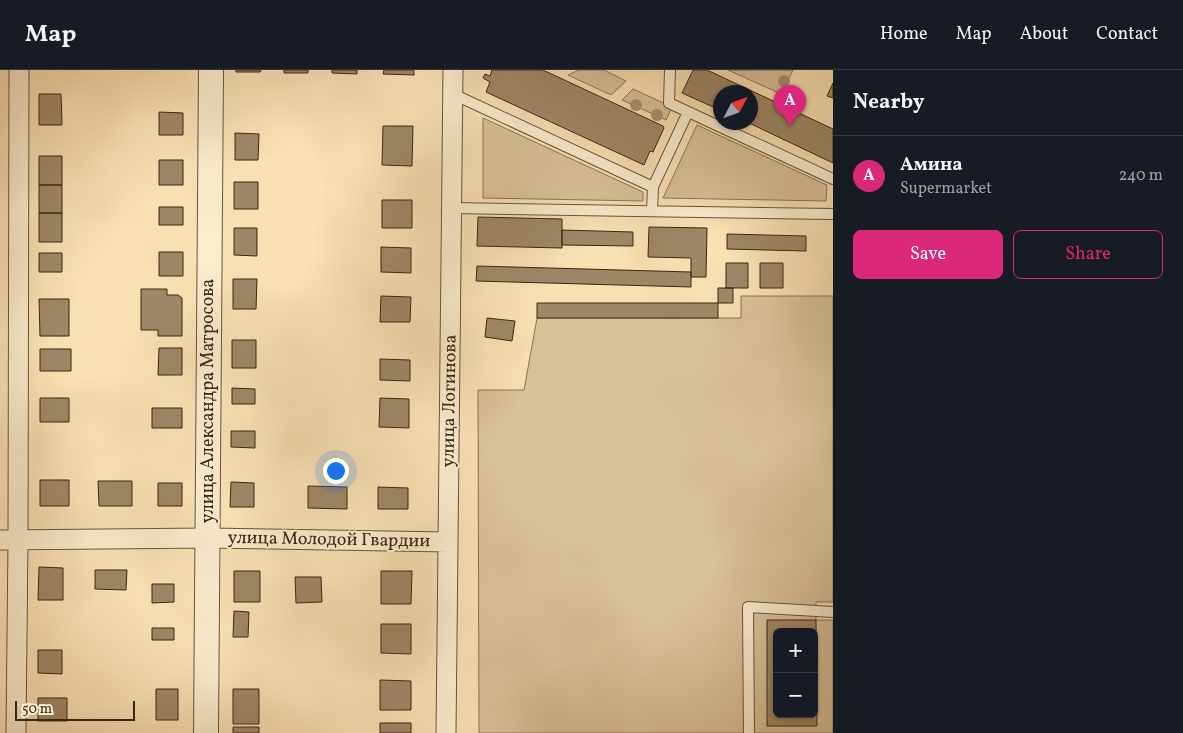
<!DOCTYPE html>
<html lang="en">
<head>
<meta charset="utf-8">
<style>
	body { margin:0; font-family:Vollkorn,serif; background:#242831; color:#f1f3f6 }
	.controls { position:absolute; right:15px; bottom:15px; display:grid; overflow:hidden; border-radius:8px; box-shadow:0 1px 4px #0004 }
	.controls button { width:45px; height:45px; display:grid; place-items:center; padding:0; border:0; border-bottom:1px solid #363941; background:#171b24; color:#f1f3f6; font:25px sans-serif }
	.compass { position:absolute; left:713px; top:15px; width:45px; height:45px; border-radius:50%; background:#171b24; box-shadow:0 1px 4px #0004; rotate:49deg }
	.scale { position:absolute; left:15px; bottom:12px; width:120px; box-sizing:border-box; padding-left:5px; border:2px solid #3b2613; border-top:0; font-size:14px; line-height:18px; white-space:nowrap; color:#3b2613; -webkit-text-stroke:4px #fbecce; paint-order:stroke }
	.you { position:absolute; left:335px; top:400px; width:18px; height:18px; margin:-12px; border:4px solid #fff; border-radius:50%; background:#1a73e8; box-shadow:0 0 0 8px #1a73e833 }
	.badge { display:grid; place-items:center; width:32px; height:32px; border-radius:50%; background:#db2777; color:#fff; font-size:16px; font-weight:700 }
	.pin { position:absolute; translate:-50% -41px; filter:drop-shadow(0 1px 2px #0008) }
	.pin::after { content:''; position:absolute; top:26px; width:18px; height:15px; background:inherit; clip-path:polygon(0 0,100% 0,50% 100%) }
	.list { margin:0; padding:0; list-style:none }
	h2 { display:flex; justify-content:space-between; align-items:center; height:65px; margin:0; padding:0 20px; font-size:21px }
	h2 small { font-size:16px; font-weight:400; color:#9ea1a6 }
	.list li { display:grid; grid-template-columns:32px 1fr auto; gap:15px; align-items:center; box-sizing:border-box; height:80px; padding:0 20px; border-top:1px solid #363941 }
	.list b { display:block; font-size:19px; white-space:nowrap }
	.list p { margin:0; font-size:16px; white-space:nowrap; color:#9ea1a6 }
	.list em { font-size:16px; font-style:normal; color:#9ea1a6 }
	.actions { display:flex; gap:10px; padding:15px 20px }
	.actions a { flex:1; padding:11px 0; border:1px solid #db2777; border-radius:8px; text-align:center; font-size:18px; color:#db2777 }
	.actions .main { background:#db2777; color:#fff }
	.map { position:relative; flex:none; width:833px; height:663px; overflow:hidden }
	header { display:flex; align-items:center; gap:30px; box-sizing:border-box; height:70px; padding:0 25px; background:#171b24; border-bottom:1px solid #363941 }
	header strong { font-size:24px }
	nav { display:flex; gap:28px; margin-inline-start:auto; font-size:18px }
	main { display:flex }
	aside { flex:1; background:#171b24 }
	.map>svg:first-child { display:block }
	.green { fill:#d9c199; stroke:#8a7456; fill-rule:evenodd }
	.building { fill:#9e8767; stroke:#3b2613; fill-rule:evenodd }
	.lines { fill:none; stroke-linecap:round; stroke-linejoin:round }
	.service-casing { stroke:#6a553b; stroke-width:12 }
	.minor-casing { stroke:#6a553b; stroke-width:21 }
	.tertiary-casing { stroke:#6a553b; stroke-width:26 }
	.service { stroke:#fbecce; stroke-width:10 }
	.minor { stroke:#fbecce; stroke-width:19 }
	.tertiary { stroke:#fbecce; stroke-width:24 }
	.tree { fill:#a6906e }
	.labels { text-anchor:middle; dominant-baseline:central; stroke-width:4; stroke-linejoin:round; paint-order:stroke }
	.street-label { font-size:18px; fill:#3b2613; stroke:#fbecce }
</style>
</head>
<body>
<header>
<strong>Map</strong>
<nav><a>Home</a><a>Map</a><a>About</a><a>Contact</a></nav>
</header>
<main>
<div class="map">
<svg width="833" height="663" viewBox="0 0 833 663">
	<rect width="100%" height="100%" fill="#f9e1b4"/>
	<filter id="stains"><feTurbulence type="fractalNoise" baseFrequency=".004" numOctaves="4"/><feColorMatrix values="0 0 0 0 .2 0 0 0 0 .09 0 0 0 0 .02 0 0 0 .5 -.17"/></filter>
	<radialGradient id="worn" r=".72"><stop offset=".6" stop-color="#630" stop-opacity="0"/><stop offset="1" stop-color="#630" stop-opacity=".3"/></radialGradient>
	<path class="green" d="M579 0H604L626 11 611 25 568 5Z
		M728 0H793L781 24Z
		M633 19 672 37 666 50 622 30Z
		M483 48 643 122V131L483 128Z
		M697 55 827 115 826 131 663 128Z
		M741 226H833V532H816V550H833V663H479L478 320H524L537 248H741ZM777 562H814V644H777Z"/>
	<path class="building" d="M236 0H261L260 2H236Z
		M284 0H308V3H284Z
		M332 0H357V4L332 3Z
		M384 0H414V5L383 4Z
		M492 0H543L663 56 664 58 653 82 650 81 644 95 486 22 490 12 483 8 485 4 490 6Z
		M693 0H707L833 59V93L747 52H750V22H720V40L682 23Z
		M833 13V28L827 26Z
		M39 24H61L62 55H39Z
		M159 42 183 43V65H159Z
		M383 56H413L412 96 382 95Z
		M235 63 259 64 258 90H235Z
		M39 86H62V115H39Z
		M159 90H183V115H159Z
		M234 112H258V139H234Z
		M39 115H62V143H39Z
		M382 130H412V158H382Z
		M159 137H183V155H159Z
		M39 143H62V172H39Z
		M478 147 562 149V178L477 176Z
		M649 157 707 158 706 207H691V188L648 187Z
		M234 158H257V186L234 185Z
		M562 160 633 162V176L562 175Z
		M727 164 806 166V181L727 179Z
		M381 177 411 178V203L381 202Z
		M159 182H183V206H159Z
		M39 183H62V202H39Z
		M726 193H748V218H726Z
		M760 193H783V218H760Z
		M477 196 691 202V217L476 211Z
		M233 209H257L256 239H233Z
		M718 218H733V233H718Z
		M141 219H167V225H178L182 228V266H158V260H141Z
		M381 226 411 227 410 252H380Z
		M39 229H69V266H40Z
		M537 233H718V248H537Z
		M487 248 515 251 512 271 485 267Z
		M232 270H256V298H232Z
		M159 278H182V305H158Z
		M40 279H71V301H40Z
		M380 289 410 290V311L380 310Z
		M232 318 255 319V334H232Z
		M40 328H69V352H40Z
		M380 328 409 329V358L379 357Z
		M152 338H182V358H152Z
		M231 361H255V378L231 377Z
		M40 410H69V436H40Z
		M98 411H132V436H99Z
		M231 412 254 413V437H230Z
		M158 413H182V436H158Z
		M308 416 347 417V439L308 438Z
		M378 417 408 418V439H378Z
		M39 497 63 498V530H38Z
		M95 500H127L126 520 95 519Z
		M234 501H260V532H234Z
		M381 501H412L411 534H381Z
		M295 507H321L322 532 296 533Z
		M152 514H174V532L152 533Z
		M234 541 249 542 248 567H233Z
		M767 550H816L817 656H767ZM777 562H814V644H777Z
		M381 554H411V584L381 583Z
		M152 558H174V570H152Z
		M38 580H62V604L38 603Z
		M380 610 411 611V640H380Z
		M156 619H178V650H156Z
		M233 619H259V654H233Z
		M38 628H67V651H38Z
		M380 653H411V663H380Z
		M233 657H259V663H233Z"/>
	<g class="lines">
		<defs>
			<path id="service" d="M670 0 669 33 833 109
				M453 24 653 117
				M452 138 833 144
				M652 141 653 117 688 42
				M749 663 748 537 833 542"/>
			<path id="minor" d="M0 470 207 468 448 472
				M16 663 18 470 19 0
				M446 663 453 0"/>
			<path id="tertiary" d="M206 663 211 0"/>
		</defs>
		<use href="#service" class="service-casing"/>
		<use href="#minor" class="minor-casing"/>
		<use href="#tertiary" class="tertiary-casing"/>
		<use href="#service" class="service"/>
		<use href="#minor" class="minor"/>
		<use href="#tertiary" class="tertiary"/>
	</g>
	<g class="tree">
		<circle cx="784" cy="11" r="6"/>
		<circle cx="636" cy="35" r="6"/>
		<circle cx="657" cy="45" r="6"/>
	</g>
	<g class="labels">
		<g class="street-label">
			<text transform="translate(208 331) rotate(-90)">улица Александра Матросова</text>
			<text transform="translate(450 331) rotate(-89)">улица Логинова</text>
			<text transform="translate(329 470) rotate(1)">улица Молодой Гвардии</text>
		</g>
	</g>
	<rect width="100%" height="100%" filter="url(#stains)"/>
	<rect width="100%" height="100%" fill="url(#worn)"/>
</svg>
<div class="controls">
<button>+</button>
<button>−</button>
</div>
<svg class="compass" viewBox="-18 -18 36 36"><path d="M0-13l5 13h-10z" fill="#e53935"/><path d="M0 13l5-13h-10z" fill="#9ea1a6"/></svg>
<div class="scale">50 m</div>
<div class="you"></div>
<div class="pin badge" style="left:790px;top:56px">A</div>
</div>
<aside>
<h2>Nearby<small></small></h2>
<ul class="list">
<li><span class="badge">A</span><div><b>Амина</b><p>Supermarket</p></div><em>240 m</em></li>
</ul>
<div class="actions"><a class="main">Save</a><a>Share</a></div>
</aside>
</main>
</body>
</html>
